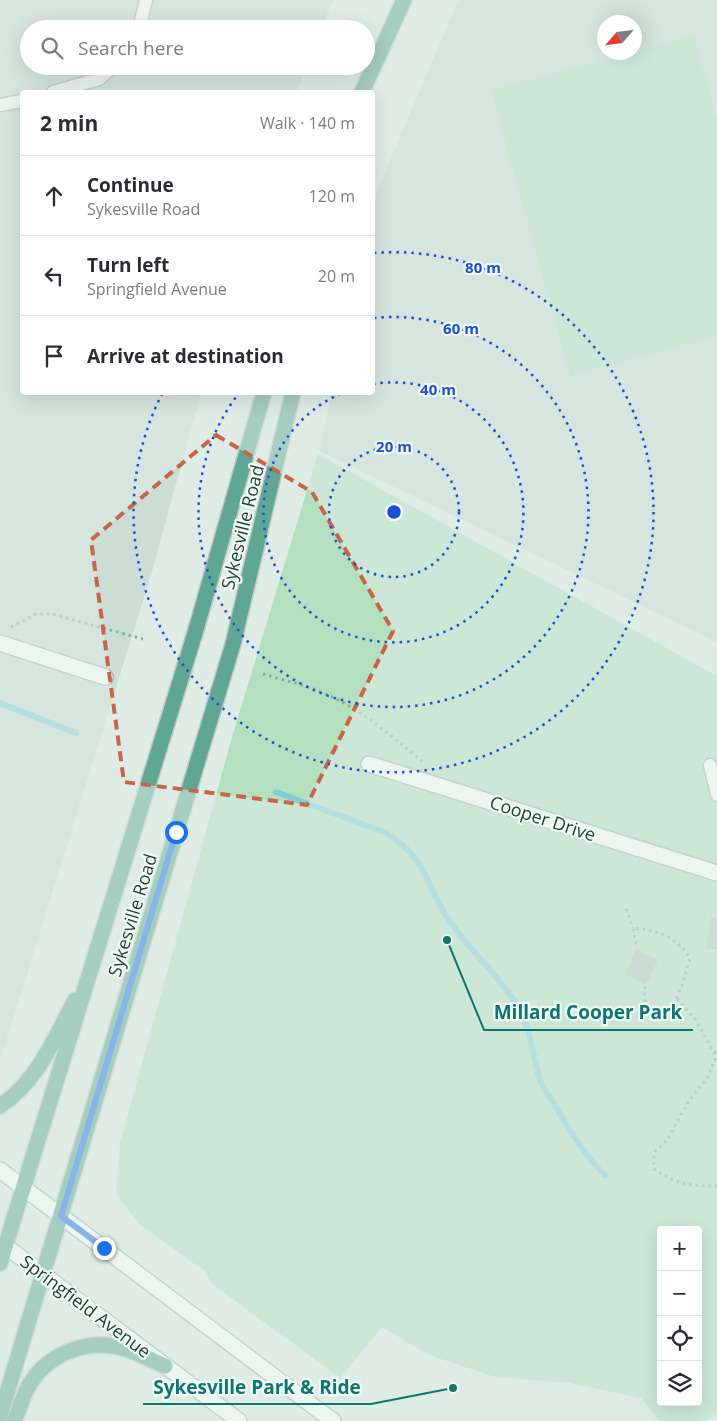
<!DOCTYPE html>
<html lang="en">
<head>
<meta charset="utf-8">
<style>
	body { margin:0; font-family:"Open Sans",sans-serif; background:#f2f2f3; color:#2b2b33 }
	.controls { position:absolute; right:15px; bottom:15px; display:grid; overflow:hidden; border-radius:5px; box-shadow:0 5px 20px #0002 }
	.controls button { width:45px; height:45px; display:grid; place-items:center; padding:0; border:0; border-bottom:1px solid #e1e1e2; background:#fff; color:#2b2b33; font:25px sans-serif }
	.compass { position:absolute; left:597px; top:15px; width:45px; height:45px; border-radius:50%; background:#fff; box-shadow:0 5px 20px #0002; rotate:242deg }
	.stop { position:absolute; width:15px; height:15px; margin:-11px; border:4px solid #1a73e8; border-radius:50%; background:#fff }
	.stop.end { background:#1a73e8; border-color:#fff; box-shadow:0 1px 5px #0008 }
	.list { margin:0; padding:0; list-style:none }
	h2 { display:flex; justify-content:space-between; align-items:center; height:65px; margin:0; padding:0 20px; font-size:21px }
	h2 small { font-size:16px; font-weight:400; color:#7c7c81 }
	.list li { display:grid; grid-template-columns:32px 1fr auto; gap:15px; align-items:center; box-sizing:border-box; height:80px; padding:0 20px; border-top:1px solid #e1e1e2 }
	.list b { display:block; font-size:19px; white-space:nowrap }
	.list p { margin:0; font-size:16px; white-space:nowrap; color:#7c7c81 }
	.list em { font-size:16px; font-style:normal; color:#7c7c81 }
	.icon { flex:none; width:28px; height:28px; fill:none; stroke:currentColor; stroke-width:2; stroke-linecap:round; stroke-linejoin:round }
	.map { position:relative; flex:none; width:717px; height:1421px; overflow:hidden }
	.search { position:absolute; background:#fff; box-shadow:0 5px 20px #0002; left:20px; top:20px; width:355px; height:55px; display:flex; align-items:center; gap:12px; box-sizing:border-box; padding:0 18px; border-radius:28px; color:#7c7c81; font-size:19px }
	.panel { position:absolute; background:#fff; box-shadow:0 5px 20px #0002; left:20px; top:90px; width:355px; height:305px; border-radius:5px }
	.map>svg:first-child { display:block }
	.built { fill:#cddcd5; fill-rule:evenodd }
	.green { fill:#b5e0c0; fill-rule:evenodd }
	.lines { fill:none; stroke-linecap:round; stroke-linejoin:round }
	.stream { stroke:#80cdd8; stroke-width:6 }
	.building { fill:#b4c7bf; stroke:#b1c7bd }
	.lane-casing { stroke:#a1b5ad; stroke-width:15 }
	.street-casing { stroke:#a1b5ad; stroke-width:18 }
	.secondary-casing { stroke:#9cb9ae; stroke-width:18 }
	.primary-casing { stroke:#c0c9c6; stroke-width:18 }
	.path { stroke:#7cb4a1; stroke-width:3; stroke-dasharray:2.5 4; stroke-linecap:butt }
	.lane { stroke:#fff; stroke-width:12 }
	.street { stroke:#fff; stroke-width:15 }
	.secondary { stroke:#fff; stroke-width:15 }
	.primary { stroke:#5fa793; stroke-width:15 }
	.route { stroke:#1a73e8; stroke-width:6 }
	.marked { fill:none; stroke:#c76646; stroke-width:4; stroke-dasharray:10 6; stroke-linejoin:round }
	.ring { fill:none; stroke:#1d4ed8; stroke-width:2.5; stroke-dasharray:2.5 5 }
	.labels { text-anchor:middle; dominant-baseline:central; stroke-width:4.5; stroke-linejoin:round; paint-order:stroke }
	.street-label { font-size:18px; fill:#1e3f35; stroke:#f0f9f4 }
	.centre { fill:#1d4ed8; stroke:#f0f9f4; stroke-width:2.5 }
	.ring-label { font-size:15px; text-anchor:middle; font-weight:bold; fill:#1d4ed8; stroke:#f0f9f4; stroke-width:4.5; stroke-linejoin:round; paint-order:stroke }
	.leader { fill:none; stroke:#0f766e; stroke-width:2 }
	.callout-dot { fill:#0f766e; stroke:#f0f9f4; stroke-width:2 }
	.callout-label { font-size:19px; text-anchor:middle; font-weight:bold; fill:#0f766e; stroke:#f0f9f4; stroke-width:4.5; stroke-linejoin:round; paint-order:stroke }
</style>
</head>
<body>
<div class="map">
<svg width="717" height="1421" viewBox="0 0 717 1421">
	<rect width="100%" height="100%" fill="#dfece6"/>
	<path class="built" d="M0 0H333L321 29H29V66H306L297 92H22V392L201 393 151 575 0 1061Z
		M462 0H717V642L319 451 332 393 372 392V215L378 188 455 8ZM604 22H634V52H604Z"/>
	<path class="green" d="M694 35 717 119V336L570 376 491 90Z
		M318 454 717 676V1415L706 1421H660L641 1398 569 1383 495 1377 429 1355 382 1327 340 1378 211 1283 206 1272 140 1225 116 1194 120 1143 232 737ZM661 1230H698V1402H661Z"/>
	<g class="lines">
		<path class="stream" d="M0 703 76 733
			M276 792 384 832C425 855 424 880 446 916 467 948 497 973 517 1005 532 1030 532 1058 542 1085 545 1092 551 1098 554 1104 570 1130 583 1154 605 1175"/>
	</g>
	<path class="building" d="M712 917 717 918V949L707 948Z
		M636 950 657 960 646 984 626 974Z"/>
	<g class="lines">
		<defs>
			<path id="lane" d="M139 29 146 0
				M53 92 99 79 113 66
				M0 105 22 101
				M710 765 717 795"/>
			<path id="street" d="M0 643 105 677
				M369 764 717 873"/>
			<path id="secondary" d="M0 1170 333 1421
				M0 1242 239 1421"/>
			<path id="primary" d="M362 92 404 0
				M0 1106C38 1081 54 1039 75 1000
				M0 1263 195 633 264 392
				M0 1416 233 644 293 392
				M14 1421C19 1410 22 1399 27 1389 44 1356 83 1339 118 1347 134 1350 150 1360 165 1366"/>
		</defs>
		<use href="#lane" class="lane-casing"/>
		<use href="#street" class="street-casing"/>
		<use href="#secondary" class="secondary-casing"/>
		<use href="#primary" class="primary-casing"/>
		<path class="path" d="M11 627 36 614H52L143 639
			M263 674C282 680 303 684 321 692 360 708 390 735 422 761
			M626 909 633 928
			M636 944 633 928C654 929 679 938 690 958L681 989 670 1011 660 1016 647 1012 644 997 645 983
			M677 999 695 1019 716 1056 708 1077 688 1102 668 1139 654 1153V1169C676 1184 690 1186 717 1186"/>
		<use href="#lane" class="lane"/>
		<use href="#street" class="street"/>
		<use href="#secondary" class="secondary"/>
		<use href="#primary" class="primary"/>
	</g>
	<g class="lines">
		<path class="route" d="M104 1248 61 1216 176 832"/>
	</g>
	<path d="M0 0H717V1421H0ZM216 435 312 492 393 631 307 805 124 782 91 540Z" fill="#dfece6" fill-opacity=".55" fill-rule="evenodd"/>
	<path class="marked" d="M216 435 312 492 393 631 307 805 124 782 91 540Z"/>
	<g class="ring">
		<circle cx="394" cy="512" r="65"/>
		<path d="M373 384A130 130 0 1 1 342 393"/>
		<path d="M374 318A195 195 0 1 1 239 393"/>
		<path d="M374 253A260 260 0 1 1 162 394"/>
	</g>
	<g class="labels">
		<g class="street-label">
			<text transform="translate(242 527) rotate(-76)">Sykesville Road</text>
			<text transform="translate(543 818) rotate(18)">Cooper Drive</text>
			<text transform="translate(132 915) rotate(-73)">Sykesville Road</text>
			<text transform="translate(86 1306) rotate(37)">Springfield Avenue</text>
		</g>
	</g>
	<circle cx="394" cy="512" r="8" class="centre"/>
	<g class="ring-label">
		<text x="483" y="273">80 m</text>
		<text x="461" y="334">60 m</text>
		<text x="438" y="395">40 m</text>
		<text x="394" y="452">20 m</text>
	</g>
	<path class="leader" d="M447 940L484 1030H693M453 1388L371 1404H143"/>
	<g class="callout-dot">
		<circle cx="447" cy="940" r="5"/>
		<circle cx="453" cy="1388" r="5"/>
	</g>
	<g class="callout-label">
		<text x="588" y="1019">Millard Cooper Park</text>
		<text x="257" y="1394">Sykesville Park &amp; Ride</text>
	</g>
</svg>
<div class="controls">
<button>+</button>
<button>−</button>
<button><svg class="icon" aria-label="locate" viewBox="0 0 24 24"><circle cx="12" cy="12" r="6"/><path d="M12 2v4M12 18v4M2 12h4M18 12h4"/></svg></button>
<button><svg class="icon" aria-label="layers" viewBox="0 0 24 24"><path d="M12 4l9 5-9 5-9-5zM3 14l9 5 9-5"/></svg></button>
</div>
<svg class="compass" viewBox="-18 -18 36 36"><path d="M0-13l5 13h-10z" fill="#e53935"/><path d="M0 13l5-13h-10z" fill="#7c7c81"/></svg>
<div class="stop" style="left:176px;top:832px"></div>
<div class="stop end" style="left:104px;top:1248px"></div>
<div class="search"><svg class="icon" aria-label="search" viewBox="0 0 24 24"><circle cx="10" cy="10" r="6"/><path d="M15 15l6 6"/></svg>Search here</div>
<section class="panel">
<h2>2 min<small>Walk · 140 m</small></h2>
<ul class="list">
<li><svg class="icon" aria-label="ahead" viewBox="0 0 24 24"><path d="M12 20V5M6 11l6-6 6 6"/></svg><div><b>Continue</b><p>Sykesville Road</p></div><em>120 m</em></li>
<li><svg class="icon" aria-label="left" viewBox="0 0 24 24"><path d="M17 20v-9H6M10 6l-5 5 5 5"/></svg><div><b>Turn left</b><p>Springfield Avenue</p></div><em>20 m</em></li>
<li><svg class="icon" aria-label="arrive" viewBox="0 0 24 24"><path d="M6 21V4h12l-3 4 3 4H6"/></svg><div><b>Arrive at destination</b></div></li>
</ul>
</section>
</div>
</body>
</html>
